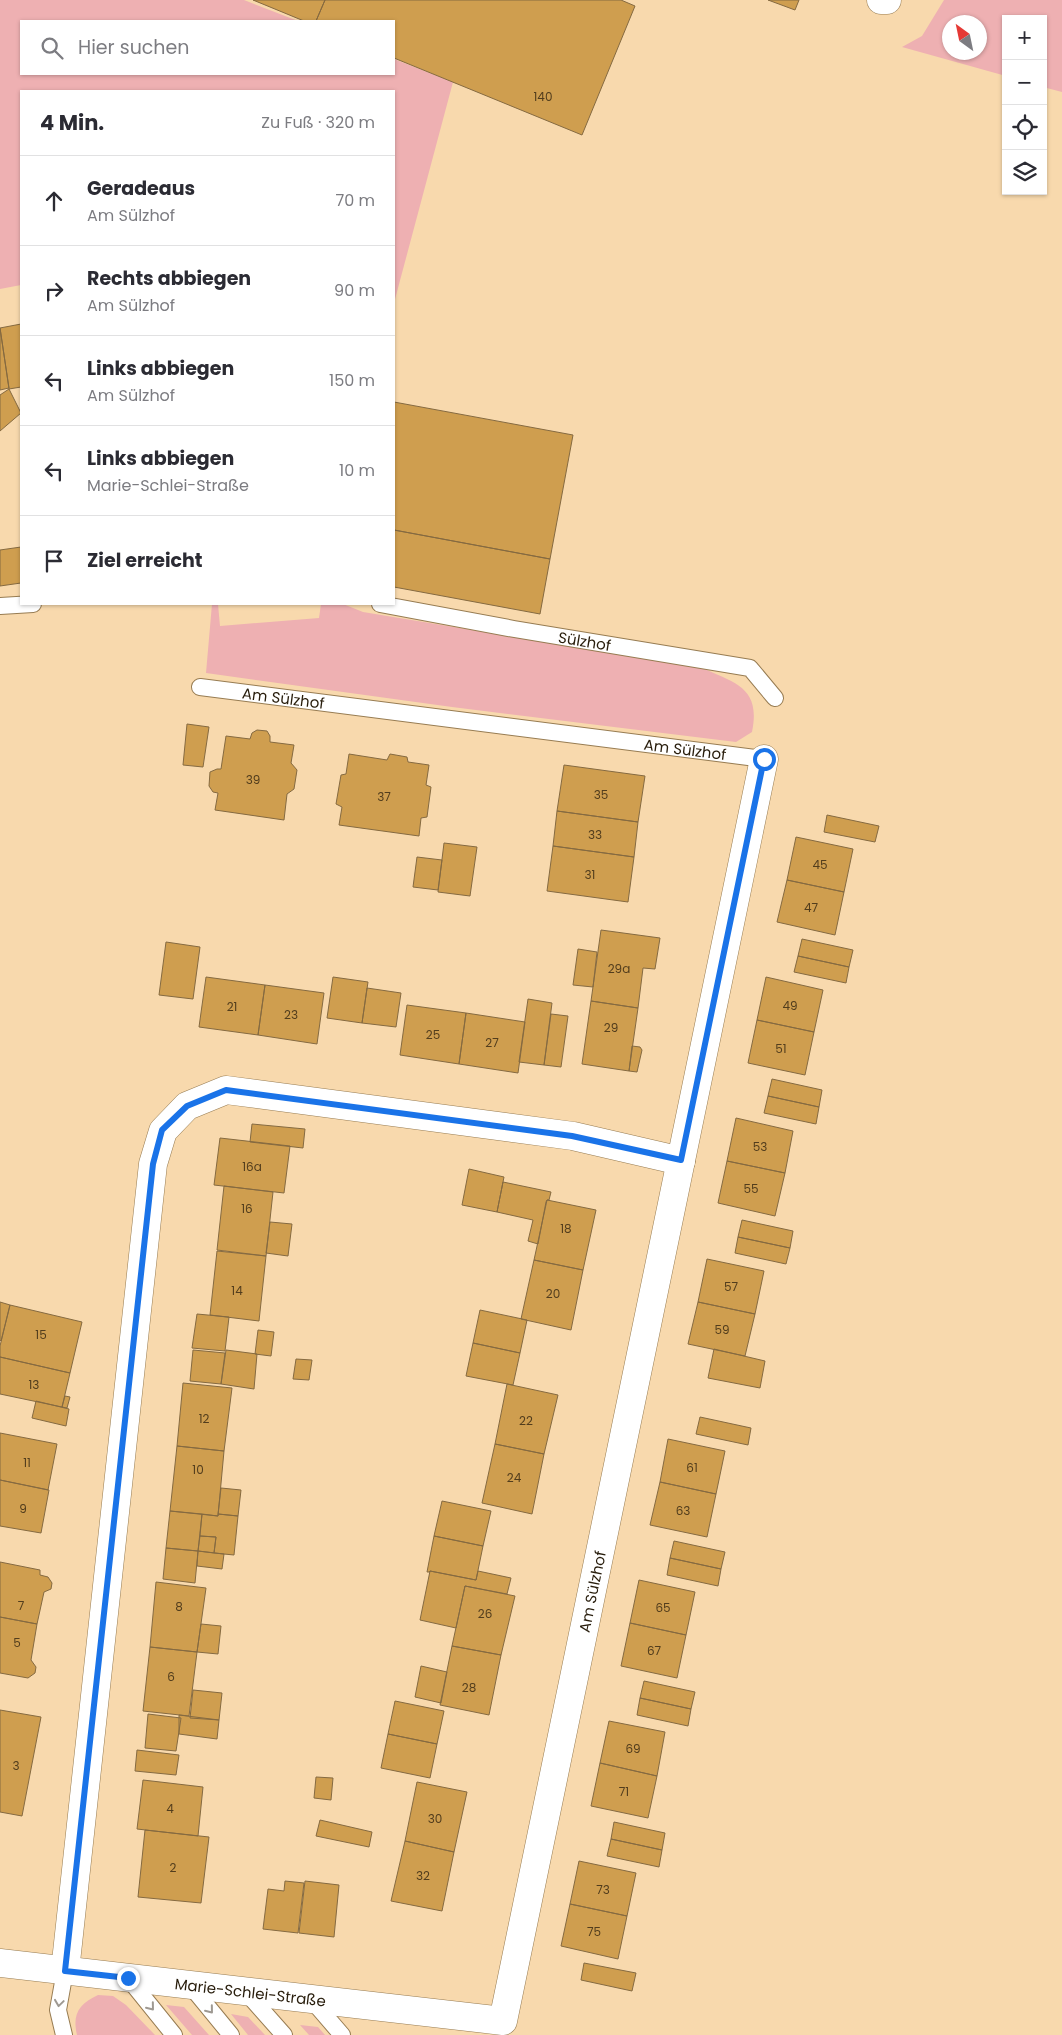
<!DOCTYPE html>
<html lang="de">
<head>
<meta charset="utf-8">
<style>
	body { margin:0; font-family:Poppins,sans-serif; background:#f7f7f7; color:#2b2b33 }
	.controls { position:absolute; right:15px; top:15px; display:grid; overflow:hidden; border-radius:0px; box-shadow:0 1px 4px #0004 }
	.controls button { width:45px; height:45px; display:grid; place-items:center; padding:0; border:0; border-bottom:1px solid #e1e1e2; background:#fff; color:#2b2b33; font:25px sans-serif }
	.compass { position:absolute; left:942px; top:15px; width:45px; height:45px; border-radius:50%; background:#fff; box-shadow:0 1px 4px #0004; rotate:327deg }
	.stop { position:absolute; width:15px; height:15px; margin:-11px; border:4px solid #1a73e8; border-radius:50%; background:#fff }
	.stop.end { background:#1a73e8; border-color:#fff; box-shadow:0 1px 5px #0008 }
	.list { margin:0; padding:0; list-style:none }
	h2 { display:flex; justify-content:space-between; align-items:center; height:65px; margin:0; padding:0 20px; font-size:21px }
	h2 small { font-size:16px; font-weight:400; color:#7c7c81 }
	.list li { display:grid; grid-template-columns:32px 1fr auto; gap:15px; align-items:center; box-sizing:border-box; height:90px; padding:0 20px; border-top:1px solid #e1e1e2 }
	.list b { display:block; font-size:19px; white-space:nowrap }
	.list p { margin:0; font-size:16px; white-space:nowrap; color:#7c7c81 }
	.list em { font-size:16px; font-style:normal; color:#7c7c81 }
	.icon { flex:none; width:28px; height:28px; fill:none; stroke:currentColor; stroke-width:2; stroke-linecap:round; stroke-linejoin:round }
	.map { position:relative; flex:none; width:1062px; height:2035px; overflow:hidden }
	.search { position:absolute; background:#fff; box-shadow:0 1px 4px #0004; left:20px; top:20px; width:375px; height:55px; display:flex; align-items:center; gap:12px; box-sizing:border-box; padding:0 18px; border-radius:0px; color:#7c7c81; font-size:19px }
	.panel { position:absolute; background:#fff; box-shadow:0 1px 4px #0004; left:20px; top:90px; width:375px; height:515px; border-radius:0px }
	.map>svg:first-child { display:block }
	.green { fill:#eeb0b2; fill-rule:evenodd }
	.building { fill:#cf9e4f; stroke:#856a41 }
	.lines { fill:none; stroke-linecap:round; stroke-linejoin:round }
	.lane-casing { stroke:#977c52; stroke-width:18 }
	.street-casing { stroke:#977c52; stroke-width:29 }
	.lane { stroke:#fff; stroke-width:16 }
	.street { stroke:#fff; stroke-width:28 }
	.oneway { stroke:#9e9992 }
	.route { stroke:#1a73e8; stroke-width:6 }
	.labels { text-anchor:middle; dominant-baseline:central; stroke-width:4; stroke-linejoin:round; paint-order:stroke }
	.number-label { font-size:12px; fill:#523d1d }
	.street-label { font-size:15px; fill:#281d0c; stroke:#fbe9ce }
</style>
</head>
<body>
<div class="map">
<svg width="1062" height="2035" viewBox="0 0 1062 2035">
	<rect width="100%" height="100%" fill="#f8d9ad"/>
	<path class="green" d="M0 0H244L298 21H21V74H394V59L453 82 394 303V91H21V285L0 289Z
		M944 0H1062V92L1043 87V19H1006V76L902 47 922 36ZM950 22H980V52H950Z
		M212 604H218L220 626 319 618 321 604H343L363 612 702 668C736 683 761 688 752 732L736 742 452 707 206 673Z
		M98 1995 113 1996 126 2005 155 2035H77C72 2014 79 2004 98 1995Z
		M166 2005 184 2007 209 2035H192Z
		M231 2014 248 2017 265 2035H248Z
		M300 2025 318 2027 325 2035H309Z"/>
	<path class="building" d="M253 0H325L316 21H304Z
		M325 0H621L635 6 582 135 394 58V21H316Z
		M768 0H799L795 10Z
		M21 324V387L9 389 0 328Z
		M0 328 9 388 0 390Z
		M9 389 21 413 0 431V395Z
		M394 402 573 435 550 559 394 530Z
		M394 530 550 559 540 614 394 587Z
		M21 547V583L0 586V550Z
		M187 724 209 727 203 767 183 765Z
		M257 730 267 731 270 736V742L294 745 291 763 297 770 294 789 287 794 284 820 215 810 218 793 213 792 209 786 210 772 217 769H221L226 736 250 739 252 733Z
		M349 754 387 760 390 754 407 757 408 762 429 765 426 785 431 787 427 817 421 818 419 836 339 825 342 807 336 804 341 775 346 774Z
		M564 765 645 776 638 822 557 811Z
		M557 811 638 822 634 857 553 846Z
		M827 815 879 826 875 842 824 832Z
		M796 837 853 849 844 892 787 880Z
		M444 843 477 847 470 896 438 892Z
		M553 846 634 857 628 902 547 891Z
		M417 857 442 860 438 890 413 887Z
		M787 880 844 892 835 935 777 922Z
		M601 930 660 938 655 969 643 968 638 1008 591 1001Z
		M802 939 853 950 849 967 798 956Z
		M166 942 200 947 193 999 159 995Z
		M578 949 597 952 593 987 573 985Z
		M798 956 849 967 846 983 794 972Z
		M206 977 265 985 258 1035 199 1027Z
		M333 977 368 982 362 1023 327 1018Z
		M766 977 823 990 814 1032 757 1020Z
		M265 985 324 993 317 1044 258 1035Z
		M367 988 401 993 396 1027 362 1023Z
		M528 999 552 1003 544 1065 519 1062Z
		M591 1001 638 1008 629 1071 582 1064Z
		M407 1005 466 1013 459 1064 400 1055Z
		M466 1013 525 1022 518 1073 459 1064Z
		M551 1014 568 1016 561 1067 544 1065Z
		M757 1020 814 1032 805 1075 748 1063Z
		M632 1046 640 1047 642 1050 637 1072 629 1071Z
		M772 1079 822 1090 819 1107 768 1096Z
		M768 1096 819 1107 816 1124 764 1113Z
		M736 1118 793 1131 785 1173 727 1161Z
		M252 1124 305 1129 303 1148 250 1142Z
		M220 1138 290 1146 284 1193 214 1185Z
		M727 1161 785 1173 775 1216 718 1203Z
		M469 1169 504 1177 497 1212 462 1205Z
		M503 1182 551 1192 549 1200H547L546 1202 538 1244 528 1241 533 1220 497 1212Z
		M224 1186 273 1192 266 1256 217 1250Z
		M547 1200 596 1210 583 1270 534 1260Z
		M742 1220 793 1231 790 1248 738 1237Z
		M270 1222 292 1224 288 1256 266 1253Z
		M738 1237 790 1248 786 1264 735 1253Z
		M217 1251 266 1256 259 1321 210 1315Z
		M707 1259 764 1271 755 1314 698 1302Z
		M534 1260 583 1270 571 1330 521 1319Z
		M0 1302 10 1305 1 1341 0 1340Z
		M698 1302 755 1314 745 1356 688 1344Z
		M10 1305 82 1322 70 1373 0 1357V1346Z
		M480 1310 527 1320 520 1353 473 1343Z
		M197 1314 229 1317 225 1351 192 1348Z
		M258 1330 274 1332 271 1356 255 1354Z
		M473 1343 520 1353 513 1385 466 1376Z
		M714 1349 765 1361 760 1388 708 1378Z
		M193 1350 225 1353 221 1384 190 1381Z
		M226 1350 257 1354 254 1389 221 1384Z
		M0 1357 70 1373 62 1407 0 1394Z
		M296 1359 312 1360 309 1380 293 1379Z
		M183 1383 232 1388 224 1451 177 1446Z
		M507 1384 558 1395 544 1454 495 1444Z
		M65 1396 70 1397 67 1408 62 1407Z
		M36 1401 69 1409 66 1426 32 1418Z
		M700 1417 751 1428 748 1445 696 1434Z
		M0 1433 57 1444 48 1490 0 1480Z
		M668 1439 725 1451 716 1494 660 1482Z
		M495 1444 544 1454 532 1514 482 1503Z
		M177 1446 224 1451 218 1516 170 1511Z
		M0 1480 49 1490 41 1533 0 1526Z
		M660 1482 716 1494 707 1537 650 1525Z
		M221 1488 241 1490 238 1516 218 1514Z
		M442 1501 491 1511 483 1546 434 1536Z
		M170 1511 202 1514 198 1551 166 1548Z
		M202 1514 218 1516V1514L238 1516 234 1555 214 1553 216 1537 200 1536Z
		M200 1536 216 1537 214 1553 198 1551Z
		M434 1536 483 1546 476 1580 430 1571V1572H427Z
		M674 1541 725 1552 721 1569 670 1558Z
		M166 1548 198 1551 195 1583 163 1579Z
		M198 1551 224 1554 222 1569 197 1566Z
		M670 1558 721 1569 718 1586 667 1575Z
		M0 1562 40 1570V1575L48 1577 52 1583 51 1589 44 1592 37 1624 0 1617Z
		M430 1571 476 1580 478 1571 511 1578 507 1594 465 1586 456 1628 420 1620Z
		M639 1580 695 1592 686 1635 630 1623Z
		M156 1582 206 1588 197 1652 150 1647Z
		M465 1586 515 1596 501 1655 452 1646Z
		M0 1617 37 1624 31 1660 36 1667 35 1673 28 1678 0 1673Z
		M630 1623 686 1635 677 1678 621 1666Z
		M201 1624 221 1626 218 1654 197 1652Z
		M452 1646 501 1655 489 1715 440 1705Z
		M150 1647 197 1652 189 1716 143 1711Z
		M421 1666 447 1672 441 1703 415 1697Z
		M644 1681 695 1692 691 1709 640 1698Z
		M193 1690 222 1693 219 1720 190 1718Z
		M640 1698 691 1709 688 1726 637 1715Z
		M395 1701 444 1711 437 1744 388 1734Z
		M0 1710 41 1717 22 1816 0 1812Z
		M148 1714 181 1718 176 1751 145 1748Z
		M179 1715 219 1720 217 1739 179 1734Z
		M609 1721 665 1732 657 1776 600 1763Z
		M388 1734 437 1744 430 1778 381 1768Z
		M137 1750 179 1755 176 1775 135 1771Z
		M600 1763 657 1776 648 1818 591 1806Z
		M316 1777 333 1778 331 1800 314 1798Z
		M143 1780 203 1787 198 1836 137 1829Z
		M417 1782 467 1792 454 1852 405 1841Z
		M320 1820 372 1832 369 1847 316 1836Z
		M614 1822 665 1833 662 1850 611 1839Z
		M145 1830 209 1837 201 1903 138 1897Z
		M611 1839 662 1850 659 1867 607 1856Z
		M405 1841 454 1852 442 1911 391 1901Z
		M579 1861 636 1873 627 1916 570 1904Z
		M285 1881 304 1883 298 1933 263 1929 268 1889 284 1891Z
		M305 1881 339 1885 334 1937 299 1933Z
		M570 1904 627 1916 618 1959 561 1946Z
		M584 1963 636 1973 632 1991 581 1980Z"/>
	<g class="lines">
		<defs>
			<g id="lane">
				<path id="s1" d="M380 604 514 629 750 668 775 698"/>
				<path d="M0 606 33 604"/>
				<path id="s2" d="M200 687 764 759"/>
				<path d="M128 1978 174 2035"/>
				<path d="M190 1985 231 2035"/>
				<path d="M245 1991 284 2035"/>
				<path d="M311 1999 342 2035"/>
				<path d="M64 2035 58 2010 65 1971"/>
			</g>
			<g id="street">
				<path d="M881 0H887"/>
				<path id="s3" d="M0 1963 503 2021 764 759"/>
				<path d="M65 1971 153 1164 163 1131 187 1106 226 1090 573 1136 681 1161"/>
			</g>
		</defs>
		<use href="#lane" class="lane-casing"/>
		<use href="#street" class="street-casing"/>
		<use href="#lane" class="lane"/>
		<use href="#street" class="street"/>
	</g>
	<defs><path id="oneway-chevron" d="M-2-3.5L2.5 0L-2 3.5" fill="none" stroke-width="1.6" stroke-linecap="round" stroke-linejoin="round" transform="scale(1.25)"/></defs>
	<g class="oneway">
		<use href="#oneway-chevron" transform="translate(59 2003) rotate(98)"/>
		<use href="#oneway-chevron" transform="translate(151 2007) rotate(51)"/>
		<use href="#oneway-chevron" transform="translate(210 2010) rotate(51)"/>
	</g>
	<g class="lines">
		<path class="route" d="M128 1978 65 1971 153 1164 162 1130 187 1106 226 1090 572 1136 681 1160 764 759"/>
	</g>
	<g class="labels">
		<g class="number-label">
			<text x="543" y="96">140</text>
			<text x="253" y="779">39</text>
			<text x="601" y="794">35</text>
			<text x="384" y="796">37</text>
			<text x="595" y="834">33</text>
			<text x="820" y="864">45</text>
			<text x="590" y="874">31</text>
			<text x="811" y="907">47</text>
			<text x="619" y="968">29a</text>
			<text x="790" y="1005">49</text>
			<text x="232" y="1006">21</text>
			<text x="291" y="1014">23</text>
			<text x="611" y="1027">29</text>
			<text x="433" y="1034">25</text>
			<text x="492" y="1042">27</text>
			<text x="781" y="1048">51</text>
			<text x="760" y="1146">53</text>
			<text x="252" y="1166">16a</text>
			<text x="751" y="1188">55</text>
			<text x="247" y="1208">16</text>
			<text x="566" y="1228">18</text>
			<text x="731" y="1286">57</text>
			<text x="237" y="1290">14</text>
			<text x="553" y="1293">20</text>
			<text x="722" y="1329">59</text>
			<text x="41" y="1334">15</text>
			<text x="34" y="1384">13</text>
			<text x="204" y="1418">12</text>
			<text x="526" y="1420">22</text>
			<text x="27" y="1462">11</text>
			<text x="692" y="1467">61</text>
			<text x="198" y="1469">10</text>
			<text x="514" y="1477">24</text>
			<text x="23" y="1508">9</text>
			<text x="683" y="1510">63</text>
			<text x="21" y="1605">7</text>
			<text x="179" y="1606">8</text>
			<text x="663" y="1607">65</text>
			<text x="485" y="1613">26</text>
			<text x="17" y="1642">5</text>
			<text x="654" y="1650">67</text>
			<text x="171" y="1676">6</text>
			<text x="469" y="1687">28</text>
			<text x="633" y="1748">69</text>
			<text x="16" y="1765">3</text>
			<text x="624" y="1791">71</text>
			<text x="170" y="1808">4</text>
			<text x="435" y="1818">30</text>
			<text x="173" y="1867">2</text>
			<text x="423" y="1875">32</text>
			<text x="603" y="1889">73</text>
			<text x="594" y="1931">75</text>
		</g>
		<g class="street-label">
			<text stroke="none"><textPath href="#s1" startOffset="208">Sülzhof</textPath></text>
			<text stroke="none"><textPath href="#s2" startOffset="84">Am Sülzhof</textPath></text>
			<text stroke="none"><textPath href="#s2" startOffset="489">Am Sülzhof</textPath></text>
			<text stroke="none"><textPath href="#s3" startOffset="945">Am Sülzhof</textPath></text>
			<text stroke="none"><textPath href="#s3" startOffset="252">Marie-Schlei-Straße</textPath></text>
		</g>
	</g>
</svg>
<div class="controls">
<button>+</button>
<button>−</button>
<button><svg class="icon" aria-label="locate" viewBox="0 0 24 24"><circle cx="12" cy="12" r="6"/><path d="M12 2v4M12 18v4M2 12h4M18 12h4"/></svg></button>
<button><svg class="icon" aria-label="layers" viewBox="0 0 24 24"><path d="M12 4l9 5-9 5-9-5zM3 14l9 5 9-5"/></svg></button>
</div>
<svg class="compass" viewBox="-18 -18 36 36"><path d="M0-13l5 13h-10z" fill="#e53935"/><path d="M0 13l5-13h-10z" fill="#7c7c81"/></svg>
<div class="stop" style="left:764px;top:759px"></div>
<div class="stop end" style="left:128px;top:1978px"></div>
<div class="search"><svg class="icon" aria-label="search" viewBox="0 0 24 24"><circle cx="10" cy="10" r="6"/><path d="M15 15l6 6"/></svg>Hier suchen</div>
<section class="panel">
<h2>4 Min.<small>Zu Fuß · 320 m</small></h2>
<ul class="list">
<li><svg class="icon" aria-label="ahead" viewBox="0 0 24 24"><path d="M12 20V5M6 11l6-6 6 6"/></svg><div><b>Geradeaus</b><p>Am Sülzhof</p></div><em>70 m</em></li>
<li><svg class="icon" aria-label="right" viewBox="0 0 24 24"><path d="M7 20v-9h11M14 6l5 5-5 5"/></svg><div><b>Rechts abbiegen</b><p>Am Sülzhof</p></div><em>90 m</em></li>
<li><svg class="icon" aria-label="left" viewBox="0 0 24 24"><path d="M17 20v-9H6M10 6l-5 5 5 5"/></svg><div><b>Links abbiegen</b><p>Am Sülzhof</p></div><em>150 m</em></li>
<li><svg class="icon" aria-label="left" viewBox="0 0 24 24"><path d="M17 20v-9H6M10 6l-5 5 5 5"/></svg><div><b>Links abbiegen</b><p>Marie-Schlei-Straße</p></div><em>10 m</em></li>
<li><svg class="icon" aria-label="arrive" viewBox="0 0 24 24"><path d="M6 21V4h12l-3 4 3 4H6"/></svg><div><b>Ziel erreicht</b></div></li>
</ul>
</section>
</div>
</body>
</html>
